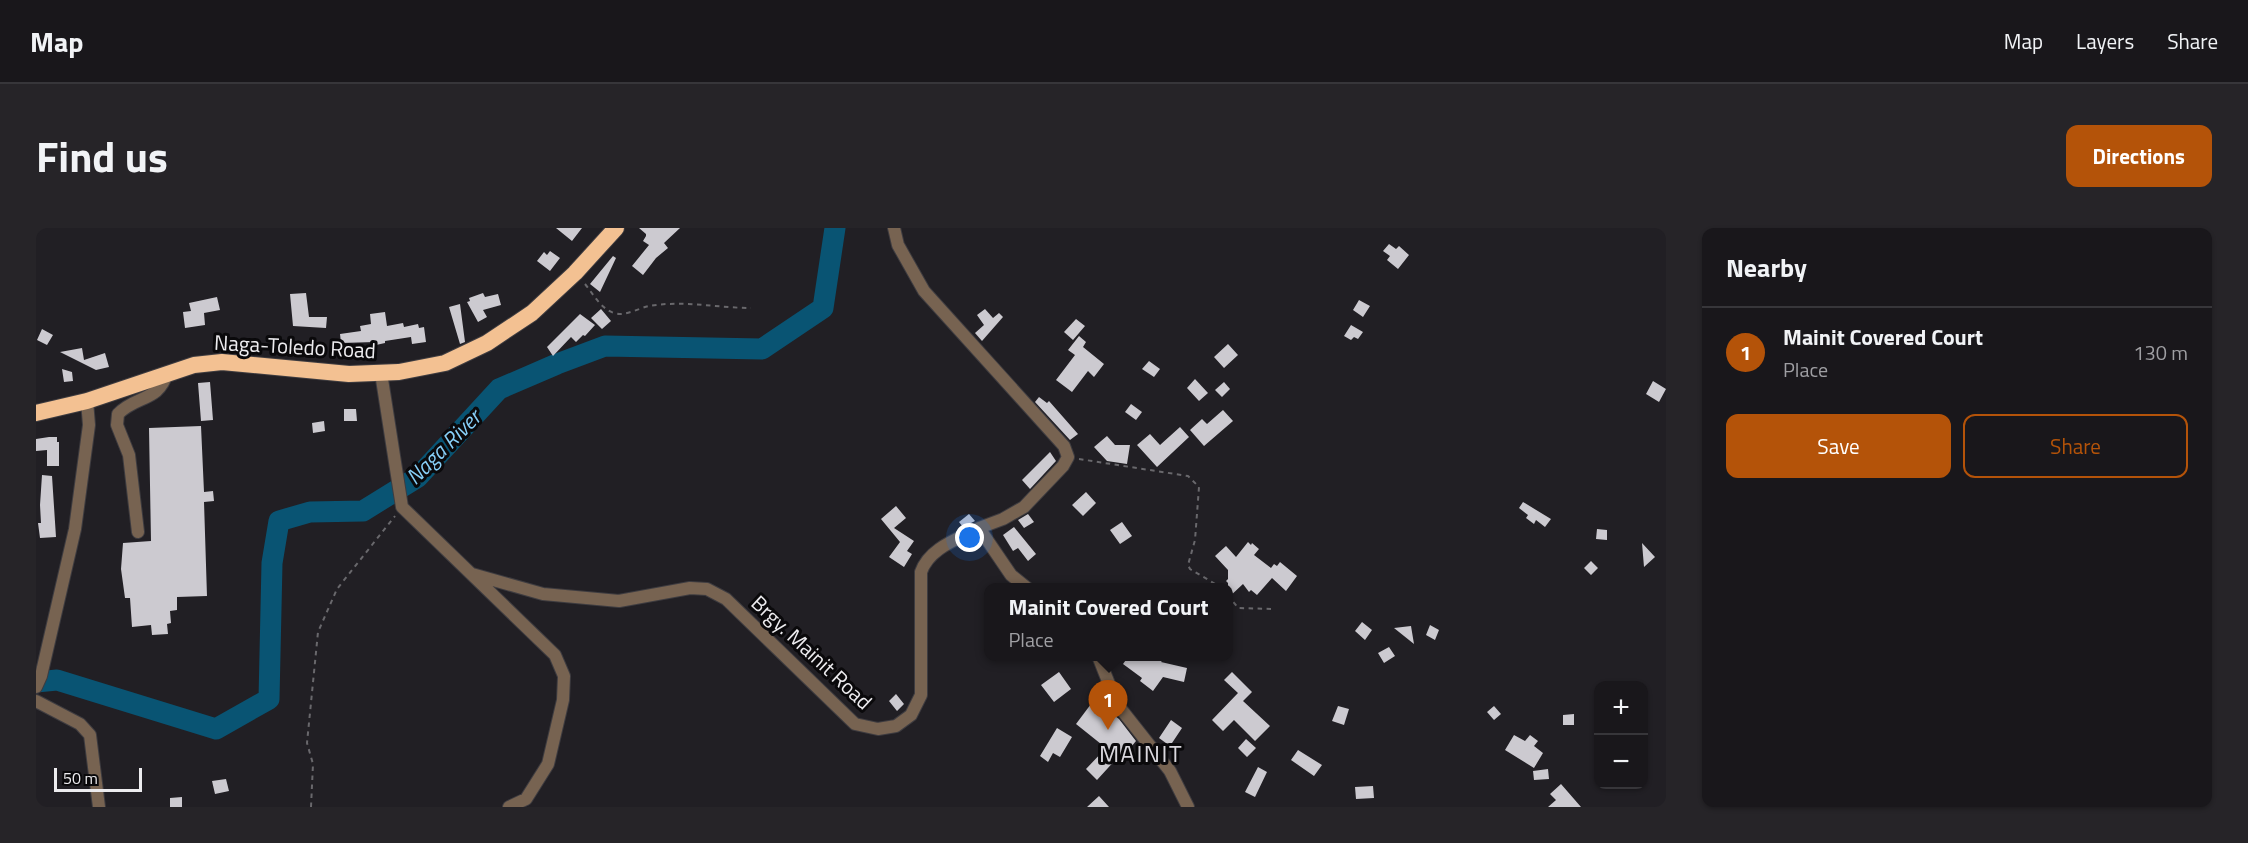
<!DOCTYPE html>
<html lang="en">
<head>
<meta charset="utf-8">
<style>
	body { margin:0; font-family:"Titillium Web",sans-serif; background:#262428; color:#f1f3f6 }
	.controls { position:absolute; right:18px; bottom:18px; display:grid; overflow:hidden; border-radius:12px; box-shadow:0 2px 4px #0004 }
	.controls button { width:54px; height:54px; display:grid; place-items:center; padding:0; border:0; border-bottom:2px solid #37363a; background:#19171b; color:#f1f3f6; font:30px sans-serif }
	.scale { position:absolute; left:18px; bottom:15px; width:88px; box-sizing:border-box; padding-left:6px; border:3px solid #edecef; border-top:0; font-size:16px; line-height:21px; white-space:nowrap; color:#edecef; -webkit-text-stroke:4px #0a090b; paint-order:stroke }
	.you { position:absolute; left:934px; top:310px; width:21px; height:21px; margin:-15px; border:4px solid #fff; border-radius:50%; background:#1a73e8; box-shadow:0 0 0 9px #1a73e833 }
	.badge { display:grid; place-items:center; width:39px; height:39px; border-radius:50%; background:#b45309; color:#fff; font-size:20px; font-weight:700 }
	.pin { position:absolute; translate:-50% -50px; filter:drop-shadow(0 2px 3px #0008) }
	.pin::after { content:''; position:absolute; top:32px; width:21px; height:18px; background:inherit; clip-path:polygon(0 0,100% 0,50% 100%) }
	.popup { position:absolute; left:948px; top:355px; width:249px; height:78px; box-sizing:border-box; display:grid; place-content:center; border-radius:12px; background:#19171b; filter:drop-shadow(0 2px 4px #0005); font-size:20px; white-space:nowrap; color:#9f9fa3 }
	.popup b { font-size:22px; color:#f1f3f6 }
	.popup::after { content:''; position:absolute; left:50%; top:100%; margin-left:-12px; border:12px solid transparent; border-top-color:#19171b }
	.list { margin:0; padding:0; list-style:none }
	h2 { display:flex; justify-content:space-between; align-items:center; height:78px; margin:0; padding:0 24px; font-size:26px }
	h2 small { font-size:20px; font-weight:400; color:#9f9fa3 }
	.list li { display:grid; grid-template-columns:39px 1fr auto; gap:18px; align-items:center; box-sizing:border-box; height:90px; padding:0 24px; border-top:2px solid #37363a }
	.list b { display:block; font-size:22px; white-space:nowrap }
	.list p { margin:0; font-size:20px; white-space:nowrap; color:#9f9fa3 }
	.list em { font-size:20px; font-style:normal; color:#9f9fa3 }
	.actions { display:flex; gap:12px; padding:18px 24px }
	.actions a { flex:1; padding:14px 0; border:2px solid #b45309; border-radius:12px; text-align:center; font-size:21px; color:#b45309 }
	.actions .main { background:#b45309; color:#fff }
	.map { position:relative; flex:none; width:1630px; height:579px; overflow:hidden; border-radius:12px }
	header { display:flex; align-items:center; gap:36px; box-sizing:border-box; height:84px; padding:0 30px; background:#19171b; border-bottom:2px solid #37363a }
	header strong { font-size:28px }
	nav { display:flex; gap:33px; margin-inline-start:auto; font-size:21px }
	.intro { display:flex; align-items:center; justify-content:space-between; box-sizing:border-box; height:144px; padding:0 36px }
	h1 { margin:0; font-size:42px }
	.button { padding:15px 27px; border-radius:12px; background:#b45309; color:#fff; font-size:21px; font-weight:700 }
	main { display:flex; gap:36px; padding:0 36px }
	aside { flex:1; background:#19171b; border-radius:12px; box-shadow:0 2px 4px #0004 }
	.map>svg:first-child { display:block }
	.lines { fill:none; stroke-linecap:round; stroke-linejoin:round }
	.river { stroke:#095473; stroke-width:21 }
	.building { fill:#cccad0 }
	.minor-casing { stroke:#3e3c40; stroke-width:14 }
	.highway-casing { stroke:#3e3c40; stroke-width:18 }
	.path { stroke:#69686c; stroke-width:2; stroke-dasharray:4.5 4.5; stroke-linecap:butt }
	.minor { stroke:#776351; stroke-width:12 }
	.highway { stroke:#f3c192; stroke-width:16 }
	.labels { text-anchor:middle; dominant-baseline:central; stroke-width:6; stroke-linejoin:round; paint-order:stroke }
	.street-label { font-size:21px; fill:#edecef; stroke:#0a090b }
	.water-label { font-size:22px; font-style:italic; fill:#87cff7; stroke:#0a090b }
	.quarter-label { font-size:24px; letter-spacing:1.5px; fill:#dad8de; stroke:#0a090b }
</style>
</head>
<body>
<header>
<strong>Map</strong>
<nav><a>Map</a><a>Layers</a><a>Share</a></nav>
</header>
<div class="intro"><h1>Find us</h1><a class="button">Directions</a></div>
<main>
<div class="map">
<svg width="1630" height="579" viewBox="0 0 1630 579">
	<rect width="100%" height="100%" fill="#211f24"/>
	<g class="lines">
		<path class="river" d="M0 454 21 452 180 501 233 471 236 335 243 293 274 284 327 283 382 249 463 161 521 136 569 118 726 121 787 80 799 0"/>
	</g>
	<path class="building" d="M520 0H546L536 13Z
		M603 0H644L628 15 632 20 620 30 607 47 596 38 613 17 607 13 610 8V6Z
		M1353 16 1360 21 1363 18 1373 27 1362 41 1351 32 1354 28 1347 23Z
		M514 23 524 30 514 43 501 33 508 24 511 27Z
		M577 28 580 30 564 64 554 56Z
		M270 65 273 89H291L290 100 257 98 254 66Z
		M447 65 449 69 462 66 465 77 447 82 451 89 442 94 431 74 434 73 433 70Z
		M181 69 184 82 168 85 169 97 149 100 147 84 155 83 153 75Z
		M1323 72 1334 78 1327 89 1317 82Z
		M424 76 429 114 424 116 413 79Z
		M565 81 575 93 566 101 555 90Z
		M949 81 957 90 963 85 967 89 946 113 939 105 948 97 941 87Z
		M349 84 351 98 367 95 368 99 382 96 383 100 388 99 390 114 376 116 375 109 349 113V115L340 117 339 114 305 115 304 106 325 103 324 98 335 96 334 86Z
		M544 86 559 97 549 108 547 107 540 114 535 109 517 128 511 119Z
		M1040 91 1049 98 1037 112 1028 104Z
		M1315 97 1327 104 1322 111 1318 109 1315 112 1308 108Z
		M6 101 17 107 11 117 1 112Z
		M1043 108 1050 114 1047 119 1068 136 1058 149 1052 143 1036 164 1020 152 1039 127 1032 122Z
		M1192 116 1202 127 1188 140 1178 129Z
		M46 120 48 132 69 125 73 139 60 142 24 124Z
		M1113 133 1124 141 1118 149 1106 141Z
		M26 141 36 144 37 153 28 154Z
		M1159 151 1172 165 1163 173 1151 160Z
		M1617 153 1630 161 1623 174 1610 166Z
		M174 154 177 192 165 193 162 155Z
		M1188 154 1194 161 1186 169 1179 162Z
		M1003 169 1011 175 1013 173 1042 206 1034 212 999 174Z
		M1095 176 1106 184 1100 192 1089 184Z
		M308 181H320L321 193H308Z
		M1187 182 1197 193 1168 218 1154 202 1166 191 1171 196Z
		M288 193 289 203 277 205 276 195Z
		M165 198 168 264 177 263 178 273 168 274 171 368 141 369V382L134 383 135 395 131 396 132 406 116 407 115 397 96 399 94 370H89L85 341 87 315 115 313 113 200Z
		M1144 199 1153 209 1121 239 1101 217 1114 206 1124 217Z
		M1071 208 1079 217H1094L1091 236 1071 233 1058 219Z
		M13 209H21V214H23V238H11V222L0 223V211Z
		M1014 224 1020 233 994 261 986 252Z
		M6 247 16 248 20 309 4 310 2 295H5L4 277Z
		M1050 264 1060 275 1047 288 1036 277Z
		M1487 274 1515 291 1509 299 1500 292 1498 296 1490 290 1492 287 1483 280Z
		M860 278 870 290 858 300 878 313 871 323 876 326 868 339 853 329 864 314 845 291Z
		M933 286 939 293 927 299 923 294Z
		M992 286 998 294 988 300 982 292Z
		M1086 294 1096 308 1084 316 1074 302Z
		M978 299 1000 326 992 333 982 320 977 323 967 307Z
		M1561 301 1571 302V312L1560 311Z
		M1212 314 1215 317 1216 315 1223 321 1218 327 1235 340 1238 336 1241 338 1244 334 1261 348 1250 363 1236 350 1221 367 1215 362 1213 364 1207 356 1192 370V355L1190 353 1192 351V342L1179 328 1190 318 1200 329Z
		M1606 315 1619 329 1608 339Z
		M1555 333 1562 340 1555 347 1548 340Z
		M1326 394 1336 402 1329 412 1319 403Z
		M1394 397 1403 402 1399 412 1390 407Z
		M1375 398 1378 416 1358 400Z
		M1353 419 1359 428 1348 435 1342 425Z
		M1092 429H1129L1125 434 1151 440 1148 454 1127 449 1117 463 1104 453 1106 450 1087 436Z
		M1023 444 1035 461 1018 474 1005 457Z
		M1196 444 1216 464 1207 473 1234 498 1219 513 1198 492 1187 503 1176 492 1202 465 1188 452Z
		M860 466 868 476 861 483 853 473Z
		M1058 472 1083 491 1100 513 1085 531 1082 529 1061 552 1050 541 1070 520 1040 496Z
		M1302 478 1313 481 1308 497 1296 493Z
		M1458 478 1465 486 1458 492 1451 484Z
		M1538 486V497H1527V487Z
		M1135 492 1146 500 1134 518 1123 510Z
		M1021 500 1036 509 1024 529 1017 525 1012 534 1004 528Z
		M1478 507 1489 513 1494 507 1502 513 1498 518 1507 525 1498 540 1469 522Z
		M1210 511 1220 520 1211 529 1202 520Z
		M1262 522 1286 537 1278 548 1255 532Z
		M1222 539 1231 544 1219 569 1209 564Z
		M1512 541 1513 551 1498 552 1497 543Z
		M190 551 193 563 179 566 176 553Z
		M1525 556 1545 579H1512L1520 572 1514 566Z
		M1337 558 1338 570 1320 571 1319 559Z
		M1063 568 1073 579H1051Z
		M146 569V579H134V570Z"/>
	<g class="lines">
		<defs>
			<path id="minor" d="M858 0 862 17 888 63 1028 218 1032 229 1027 238 988 279 967 291 943 300 975 347 991 360
				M345 145 366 279 519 427 528 448 527 472 512 536 490 571 473 579
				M102 304 93 227 81 197 82 186C100 167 123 174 131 145
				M436 346 507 366 583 373 654 360 671 361 690 371 819 496 842 501 860 498 875 487 885 467V344C893 320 922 311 943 300
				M1062 428 1081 476 1134 543 1152 579
				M0 459 5 448 39 301 53 197 51 173
				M0 473 44 496 54 507 63 579"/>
			<path id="highway" d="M0 185 51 173 158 137 186 134 313 146 363 144 409 135 451 115 496 85 539 45 580 0"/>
		</defs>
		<use href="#minor" class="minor-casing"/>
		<use href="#highway" class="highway-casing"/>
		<path class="path" d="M549 56C558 67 564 80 578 85 588 89 603 80 613 78 647 72 681 80 715 80
			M1043 231 1152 248 1163 259 1159 312 1152 337 1154 341 1186 360
			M1192 367 1202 380 1235 381
			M275 579 277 536 271 515 282 404 301 361 359 288"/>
		<use href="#minor" class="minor"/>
		<use href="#highway" class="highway"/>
	</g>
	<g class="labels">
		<g class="street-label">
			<text transform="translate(259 118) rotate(3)">Naga-Toledo Road</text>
			<text transform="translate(776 424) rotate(43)">Brgy. Mainit Road</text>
		</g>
		<g class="water-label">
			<text transform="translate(407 219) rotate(-45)">Naga River</text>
		</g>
		<g class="quarter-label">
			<text x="1105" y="525">MAINIT</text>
		</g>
	</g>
</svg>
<div class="controls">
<button>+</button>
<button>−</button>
</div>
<div class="scale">50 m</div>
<div class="you"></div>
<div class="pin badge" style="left:1072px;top:502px">1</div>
<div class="popup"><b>Mainit Covered Court</b>Place</div>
</div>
<aside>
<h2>Nearby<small></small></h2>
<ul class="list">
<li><span class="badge">1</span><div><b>Mainit Covered Court</b><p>Place</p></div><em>130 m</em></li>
</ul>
<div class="actions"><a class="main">Save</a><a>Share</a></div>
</aside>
</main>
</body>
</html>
